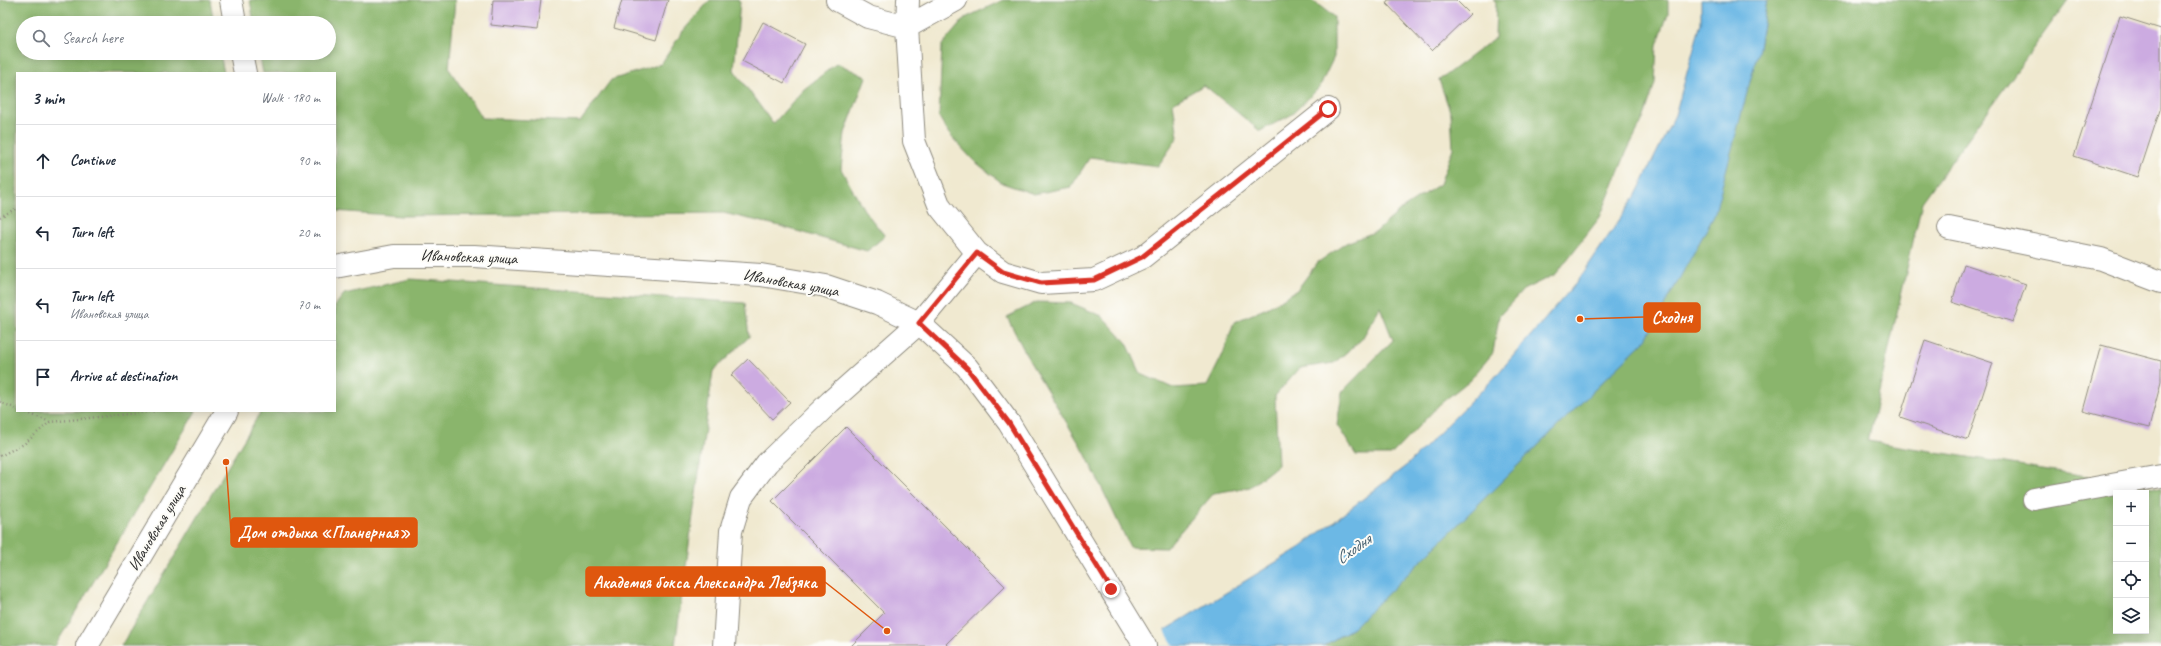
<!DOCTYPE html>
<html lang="en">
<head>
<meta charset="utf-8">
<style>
	body { margin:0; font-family:Caveat,sans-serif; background:#f6f6f7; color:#1f2937 }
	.controls { position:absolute; right:12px; bottom:12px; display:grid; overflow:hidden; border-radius:0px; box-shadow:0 2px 10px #0003 }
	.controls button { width:36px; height:36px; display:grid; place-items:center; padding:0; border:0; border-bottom:1px solid #e0e1e3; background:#fff; color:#1f2937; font:20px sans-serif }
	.stop { position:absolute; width:12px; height:12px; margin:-9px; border:3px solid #d93025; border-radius:50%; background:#fff }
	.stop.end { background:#d93025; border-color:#fff; box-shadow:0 1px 4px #0008 }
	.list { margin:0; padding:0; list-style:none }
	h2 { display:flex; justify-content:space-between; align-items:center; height:52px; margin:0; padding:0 16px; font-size:17px }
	h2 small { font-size:13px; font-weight:400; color:#747a83 }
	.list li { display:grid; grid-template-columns:26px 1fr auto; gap:12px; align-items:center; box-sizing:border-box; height:72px; padding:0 16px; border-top:1px solid #e0e1e3 }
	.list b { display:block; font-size:15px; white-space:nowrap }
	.list p { margin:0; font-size:13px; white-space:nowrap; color:#747a83 }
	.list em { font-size:13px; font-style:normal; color:#747a83 }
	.icon { flex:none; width:22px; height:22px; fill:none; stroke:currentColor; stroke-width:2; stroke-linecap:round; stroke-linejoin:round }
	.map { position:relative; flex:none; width:2161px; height:646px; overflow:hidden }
	.search { position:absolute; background:#fff; box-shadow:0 2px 10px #0003; left:16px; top:16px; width:320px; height:44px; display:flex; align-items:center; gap:10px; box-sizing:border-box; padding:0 14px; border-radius:22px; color:#747a83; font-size:15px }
	.panel { position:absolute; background:#fff; box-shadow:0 2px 10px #0003; left:16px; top:72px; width:320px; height:340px; border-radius:0px }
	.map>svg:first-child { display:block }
	.forest { fill:#8ab56c; stroke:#5a704c; fill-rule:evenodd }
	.water { fill:#6cb8e5; stroke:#4c7288 }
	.pier { fill:#f0e9d0 }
	.building { fill:#ccabe1 }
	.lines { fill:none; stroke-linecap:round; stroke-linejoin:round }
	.minor-casing { stroke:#8e8a7e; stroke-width:24 }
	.path { stroke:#8e8a7e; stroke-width:2.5; stroke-dasharray:1 3; stroke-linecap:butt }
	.minor { stroke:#fff; stroke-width:22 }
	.route { stroke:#d93025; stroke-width:5 }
	.labels { text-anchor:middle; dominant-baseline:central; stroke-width:4; stroke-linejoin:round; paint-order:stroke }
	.street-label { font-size:16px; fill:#2b2b2b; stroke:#fdfcf7 }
	.water-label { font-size:17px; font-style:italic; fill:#425c6c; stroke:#fdfcf7 }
	.leader { fill:none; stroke:#df570e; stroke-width:1.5 }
	.callout-dot { fill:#df570e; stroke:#fdfcf7; stroke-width:1.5 }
	.callout { fill:#df570e; stroke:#df570e; stroke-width:1.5 }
	.callout-label { font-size:17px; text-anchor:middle; font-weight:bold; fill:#fff }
</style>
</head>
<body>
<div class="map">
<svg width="2161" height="646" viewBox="0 0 2161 646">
	<rect width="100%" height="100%" fill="#fdfcf7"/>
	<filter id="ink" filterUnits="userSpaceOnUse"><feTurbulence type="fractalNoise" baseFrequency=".025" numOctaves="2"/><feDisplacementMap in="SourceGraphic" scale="8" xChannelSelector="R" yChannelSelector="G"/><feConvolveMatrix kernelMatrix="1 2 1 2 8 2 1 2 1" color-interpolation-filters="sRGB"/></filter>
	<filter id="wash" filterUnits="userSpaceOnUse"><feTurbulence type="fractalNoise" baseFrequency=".012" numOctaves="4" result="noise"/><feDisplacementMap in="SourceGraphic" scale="16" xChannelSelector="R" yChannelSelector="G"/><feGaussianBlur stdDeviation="0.9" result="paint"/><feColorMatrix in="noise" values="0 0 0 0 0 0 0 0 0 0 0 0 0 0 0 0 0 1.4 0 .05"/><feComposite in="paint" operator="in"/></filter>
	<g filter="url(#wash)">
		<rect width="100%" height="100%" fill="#f0e9d0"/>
		<path class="forest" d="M0 0H210L214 23H23V53H220L224 73H17V411H196L55 646H0Z
			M250 0H455L449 69 482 118 580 122 611 80 661 64 683 31 710 0H738L740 2 734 70 773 124 803 90 837 63 866 77 845 133 841 169 864 210 885 236 867 251 776 225 723 213 401 216 335 211V73H263L259 53H329V23H254Z
			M1003 0H1312L1334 17V57L1319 88 1291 115 1260 131 1204 85 1173 103 1178 137 1158 166 1090 157 1071 187 1034 194 1002 183 973 160 949 134 939 117 942 45 965 18Z
			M1493 0H1668V14L1657 45 1655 83 1644 117 1627 151 1600 217 1556 274 1523 290 1499 316 1493 353 1470 380 1440 404 1391 455H1356L1337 425 1342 392 1393 340 1380 307 1362 339 1334 363 1300 368 1275 396 1278 465 1250 487 1214 493 1166 548 1130 547 1085 453 1030 362 1007 317 1037 302 1071 303 1102 316 1127 343 1141 374 1173 388 1207 386 1223 354 1234 322 1267 308 1297 290 1317 263 1346 243 1377 231 1403 208 1440 184 1453 148 1451 114 1439 80 1495 38 1496 3Z
			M1767 0H2068L1922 202 1868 441 2161 488V646H1323L1353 628 1759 48ZM2116 493H2146V631H2116Z
			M410 279 745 303 749 337 713 371 675 646H121L261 411H335V306L344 294Z"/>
		<path class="water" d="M1701 0H1767L1759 48 1714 216 1646 339 1353 628 1323 646H1139L1299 548 1407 465 1494 378 1577 282 1635 197 1675 115 1701 23Z"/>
		<path class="pier" d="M1163 628 1174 646H1137L1138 644Z"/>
		<g id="blocks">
			<path class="building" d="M493 0H541L537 30 491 25Z
				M622 0H668L656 40 614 28Z
				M1388 0H1456L1470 14 1432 51 1386 3Z
				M2120 16 2161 29V107L2138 177 2074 156Z
				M763 22 805 44 784 83 742 61Z
				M1964 264 2026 284 2013 322 1952 302Z
				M1925 340 1993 363 1968 440 1900 417Z
				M2101 345 2161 361V382L2149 428 2083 411Z
				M748 359 790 402 772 419 731 375Z
				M846 427 1005 586 946 644 948 646H851L884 613 772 501Z"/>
		</g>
	</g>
	<g filter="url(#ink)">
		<use href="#blocks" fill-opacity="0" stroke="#8e8a7e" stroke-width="1"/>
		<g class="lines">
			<defs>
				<path id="minor" d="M231 0 235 23
					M837 0 868 17 907 27 956 0
					M241 53 245 73
					M1949 228 2101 259 2161 282
					M977 253 1003 272 1041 283 1094 280 1143 257 1328 109
					M335 267 394 256H474L761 275 826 286 877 303 919 323 967 367 1009 423 1145 646
					M2034 499 2161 476
					M87 646 227 411
					M724 646 731 531 741 498 767 463 830 402 919 323 977 253 940 207 914 141 907 27 908 0"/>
			</defs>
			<use href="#minor" class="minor-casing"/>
			<path class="path" d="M0 217 17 208
				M0 402 17 409
				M23 411 50 422
				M0 456 24 444 50 422 157 411"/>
			<use href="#minor" class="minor"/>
		</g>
	</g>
	<g class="lines" filter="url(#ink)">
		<path class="route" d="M1111 589 1009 423 967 368 919 323 977 253 1003 272 1041 283 1094 280 1142 257 1328 109"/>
	</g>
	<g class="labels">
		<g class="street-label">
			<text transform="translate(469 257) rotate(2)">Ивановская улица</text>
			<text transform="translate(791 283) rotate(10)">Ивановская улица</text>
			<text transform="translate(157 528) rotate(-59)">Ивановская улица</text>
		</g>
		<g class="water-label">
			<text transform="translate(1353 549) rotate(-35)">Сходня</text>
		</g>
	</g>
	<path class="leader" d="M1580 319L1644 317M226 462L231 533M887 631L825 582"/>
	<g class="callout-dot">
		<circle cx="1580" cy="319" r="4"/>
		<circle cx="226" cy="462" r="4"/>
		<circle cx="887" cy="631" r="4"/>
	</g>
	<g class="callout">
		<rect x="1644" y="303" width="56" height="29" rx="4"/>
		<rect x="231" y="518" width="186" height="29" rx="4"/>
		<rect x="586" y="567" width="239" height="29" rx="4"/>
	</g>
	<g class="callout-label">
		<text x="1672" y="323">Сходня</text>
		<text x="324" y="538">Дом отдыха «Планерная»</text>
		<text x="705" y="588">Академия бокса Александра Лебзяка</text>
	</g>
</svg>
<div class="controls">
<button>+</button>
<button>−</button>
<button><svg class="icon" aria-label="locate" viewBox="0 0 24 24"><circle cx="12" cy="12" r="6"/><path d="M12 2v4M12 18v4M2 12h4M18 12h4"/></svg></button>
<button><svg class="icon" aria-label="layers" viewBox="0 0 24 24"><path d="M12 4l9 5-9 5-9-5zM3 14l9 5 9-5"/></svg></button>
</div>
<div class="stop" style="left:1328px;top:109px"></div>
<div class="stop end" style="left:1111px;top:589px"></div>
<div class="search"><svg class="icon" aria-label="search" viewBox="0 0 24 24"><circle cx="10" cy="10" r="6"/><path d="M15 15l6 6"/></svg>Search here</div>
<section class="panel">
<h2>3 min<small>Walk · 180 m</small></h2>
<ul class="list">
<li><svg class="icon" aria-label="ahead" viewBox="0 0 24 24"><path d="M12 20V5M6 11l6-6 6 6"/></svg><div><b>Continue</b></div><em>90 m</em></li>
<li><svg class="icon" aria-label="left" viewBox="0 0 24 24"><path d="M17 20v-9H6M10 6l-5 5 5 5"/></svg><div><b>Turn left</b></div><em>20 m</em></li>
<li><svg class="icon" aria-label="left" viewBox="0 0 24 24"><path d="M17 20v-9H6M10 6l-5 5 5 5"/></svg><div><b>Turn left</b><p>Ивановская улица</p></div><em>70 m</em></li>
<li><svg class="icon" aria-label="arrive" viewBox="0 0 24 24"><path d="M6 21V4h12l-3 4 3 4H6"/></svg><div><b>Arrive at destination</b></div></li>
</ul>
</section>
</div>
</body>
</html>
